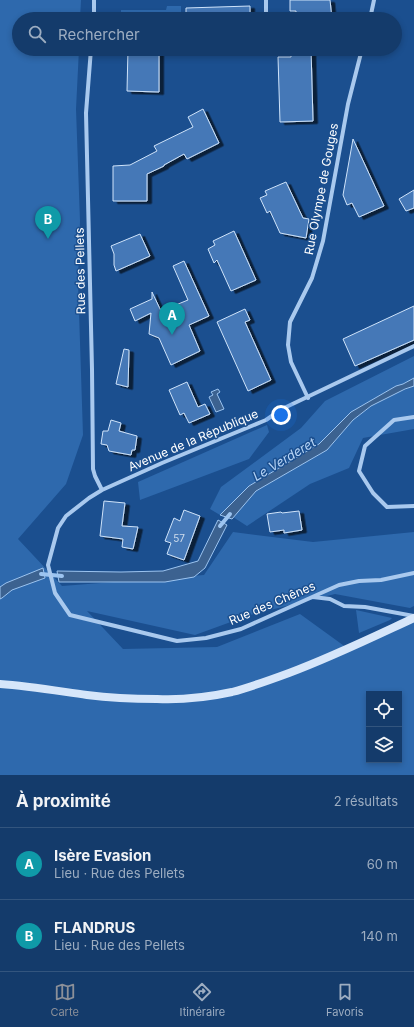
<!DOCTYPE html>
<html lang="fr">
<head>
<meta charset="utf-8">
<style>
	body { margin:0; font-family:Inter,sans-serif; background:#214673; color:#f1f3f6 }
	.controls { position:absolute; right:12px; bottom:12px; display:grid; overflow:hidden; border-radius:0px; box-shadow:0 2px 6px #0003 }
	.controls button { width:36px; height:36px; display:grid; place-items:center; padding:0; border:0; border-bottom:1px solid #33557e; background:#143b6b; color:#f1f3f6; font:20px sans-serif }
	.you { position:absolute; left:281px; top:415px; width:14px; height:14px; margin:-10px; border:3px solid #fff; border-radius:50%; background:#1a73e8; box-shadow:0 0 0 6px #1a73e833 }
	.badge { display:grid; place-items:center; width:26px; height:26px; border-radius:50%; background:#8c9099; color:#fff; font-size:13px; font-weight:700 }
	.pin { position:absolute; translate:-50% -33px; filter:drop-shadow(0 1px 2px #0008) }
	.pin::after { content:''; position:absolute; top:21px; width:14px; height:12px; background:inherit; clip-path:polygon(0 0,100% 0,50% 100%) }
	.list { margin:0; padding:0; list-style:none }
	h2 { display:flex; justify-content:space-between; align-items:center; height:52px; margin:0; padding:0 16px; font-size:17px }
	h2 small { font-size:13px; font-weight:400; color:#9dadc1 }
	.list li { display:grid; grid-template-columns:26px 1fr auto; gap:12px; align-items:center; box-sizing:border-box; height:72px; padding:0 16px; border-top:1px solid #33557e }
	.list b { display:block; font-size:15px; white-space:nowrap }
	.list p { margin:0; font-size:13px; white-space:nowrap; color:#9dadc1 }
	.list em { font-size:13px; font-style:normal; color:#9dadc1 }
	.icon { flex:none; width:22px; height:22px; fill:none; stroke:currentColor; stroke-width:2; stroke-linecap:round; stroke-linejoin:round }
	.map { position:relative; flex:none; width:414px; height:775px; overflow:hidden }
	.search { position:absolute; background:#143b6b; box-shadow:0 2px 6px #0003; left:12px; right:12px; top:12px; height:44px; display:flex; align-items:center; gap:10px; box-sizing:border-box; padding:0 14px; border-radius:22px; color:#9dadc1; font-size:15px }
	.sheet { height:196px; background:#143b6b }
	nav { display:flex; justify-content:space-around; align-items:center; box-sizing:border-box; height:56px; border-top:1px solid #33557e; background:#143b6b; font-size:11px; color:#9dadc1 }
	nav a { display:grid; justify-items:center; gap:2px }
	nav .on { color:#8c9099 }
	.map>svg:first-child { display:block }
	.green { fill:#2e69ad; fill-rule:evenodd }
	.water { fill:#3c6290; stroke:#9cc4f0 }
	.lines { fill:none; stroke-linecap:round; stroke-linejoin:round }
	.stream { stroke:#9cc4f0; stroke-width:4 }
	.building { fill:#4478b7; stroke:#cfe3fa; filter:url(#shadow) }
	.lane { stroke:#a9c9ee; stroke-width:3 }
	.street { stroke:#a9c9ee; stroke-width:4 }
	.secondary { stroke:#d6e6fa; stroke-width:8 }
	.labels { text-anchor:middle; dominant-baseline:central; stroke-width:3; stroke-linejoin:round; paint-order:stroke }
	.number-label { font-size:10px; fill:#d0dded }
	.street-label { font-size:12px; fill:#fff; stroke:#1b4f8f }
	.water-label { font-size:13px; font-style:italic; fill:#b5d3f5; stroke:#1b4f8f }
</style>
</head>
<body>
<div class="map">
<svg width="414" height="775" viewBox="0 0 414 775">
	<defs>
		<filter id="shadow"><feDropShadow dx="4.5" dy="2.5" stdDeviation="0" flood-color="#0009"/></filter>
	</defs>
	<rect width="100%" height="100%" fill="#1b4f8f"/>
	<path class="green" d="M0 0H81L80 19H19V49H79L76 109 80 221 78 281 83 435 66 484 18 539 62 586 204 575 233 532 313 542 414 532V606L410 608 335 594 250 615 195 635 87 611 123 649 217 647 300 614 347 648 414 617V775H0ZM369 694H399V760H369Z
		M167 6H181V19H121V10H166Z
		M414 356V378L403 384 396 386 351 412 319 444 249 486 220 515 210 509 221 487 301 428 325 401Z
		M414 386V429L363 438 349 468 310 484 247 526 233 517 256 491 327 450 353 420 371 406 399 392Z
		M267 425 269 432 249 459 140 500 138 482Z
		M356 610 392 618 390 620 359 633Z"/>
	<path class="water" d="M414 378V386L405 389 371 406 353 420 327 450 256 491 232 519 220 515 249 486 319 444 351 412 396 386 403 384Z
		M218 389 220 392 217 394 224 409 216 412 209 397 213 395 211 392Z
		M218 520 227 525 205 568 194 577 165 582H59L57 571 121 572 163 571 198 561Z
		M43 568 45 578 12 590 2 598 0 599V587L6 583Z"/>
	<g class="lines">
		<path class="stream" d="M220 526 230 514
			M41 574 62 576"/>
	</g>
	<path class="building" d="M290 0H330L332 19H296V11H290Z
		M250 6V19H186V8Z
		M128 49H159V92L127 91Z
		M291 49H311L313 121 280 122 278 57H291Z
		M203 109 219 143 187 159 184 154 164 165V166L147 174V201H113V166L130 165 157 151 154 146 193 127 188 117Z
		M353 139 384 206 359 217 352 203 347 205 343 195Z
		M286 182 303 218 309 219 306 238 280 233 270 211 267 213 260 198 267 195 265 191Z
		M414 190V208L406 211 399 199Z
		M234 231 256 280 231 291 217 260 214 263 208 249 215 245 213 241Z
		M140 234 150 256 116 271 114 265V254L111 246Z
		M184 261 209 316 189 325 200 351 171 365 159 338 149 334 151 313 135 321 130 309 152 299V292L161 311 188 300 173 266Z
		M414 306V340L355 366 343 339Z
		M245 309 250 320 245 322 271 380 248 391 217 322Z
		M124 349 129 350 128 387 116 384Z
		M187 382 198 407 205 404 210 414 189 423 184 413 180 415 169 390Z
		M111 420 121 423 119 431 137 436 135 450H132L131 455 109 451 107 445 101 444 103 431H108Z
		M104 501 125 503 122 526 138 527 133 549 122 547 123 539 100 536Z
		M184 510 200 516 184 560 167 554 171 543 165 541 174 518 180 521Z
		M299 511 302 530 284 533V530L270 532 267 514 281 512 282 513Z"/>
	<g class="lines">
		<path class="lane" d="M358 19 370 18"/>
		<path class="street" d="M94 19V0
			M266 19V0
			M370 19 374 0
			M91 49 86 113 92 369 93 469 95 476 102 490
			M265 53 266 49
			M414 346 282 409 266 420 162 463 102 490 89 498 66 516 58 528 48 565 55 593 70 615 177 641 206 638 241 629 339 585 359 581 381 580 414 573
			M308 398 291 362 288 345 290 322 312 278 323 241 348 104 362 49
			M414 417 394 420 365 446 359 471 373 493 387 507 414 506
			M313 597 330 599 344 606 365 607 414 616"/>
		<path class="secondary" d="M0 684C29 686 58 691 87 695 110 698 133 699 157 699 180 700 209 697 232 692 251 687 270 680 289 673 332 657 373 637 414 618"/>
	</g>
	<g class="labels">
		<g class="number-label">
			<text x="179" y="538">57</text>
		</g>
		<g class="street-label">
			<text transform="translate(321 189) rotate(-79)">Rue Olympe de Gouges</text>
			<text transform="translate(80 271) rotate(-91)">Rue des Pellets</text>
			<text transform="translate(193 440) rotate(-23)">Avenue de la République</text>
			<text transform="translate(272 603) rotate(-23)">Rue des Chênes</text>
		</g>
		<g class="water-label">
			<text transform="translate(284 459) rotate(-31)">Le Verderet</text>
		</g>
	</g>
</svg>
<div class="controls">
<button><svg class="icon" aria-label="locate" viewBox="0 0 24 24"><circle cx="12" cy="12" r="6"/><path d="M12 2v4M12 18v4M2 12h4M18 12h4"/></svg></button>
<button><svg class="icon" aria-label="layers" viewBox="0 0 24 24"><path d="M12 4l9 5-9 5-9-5zM3 14l9 5 9-5"/></svg></button>
</div>
<div class="you"></div>
<div class="pin badge" style="left:172px;top:335px;background:#0f9aa8">A</div>
<div class="pin badge" style="left:48px;top:239px;background:#0f9aa8">B</div>
<div class="search"><svg class="icon" aria-label="search" viewBox="0 0 24 24"><circle cx="10" cy="10" r="6"/><path d="M15 15l6 6"/></svg>Rechercher</div>
</div>
<section class="sheet">
<h2>À proximité<small>2 résultats</small></h2>
<ul class="list">
<li><span class="badge" style="background:#0f9aa8">A</span><div><b>Isère Evasion</b><p>Lieu · Rue des Pellets</p></div><em>60 m</em></li>
<li><span class="badge" style="background:#0f9aa8">B</span><div><b>FLANDRUS</b><p>Lieu · Rue des Pellets</p></div><em>140 m</em></li>
</ul>
</section>
<nav>
<a class="on"><svg class="icon" aria-label="map" viewBox="0 0 24 24"><path d="M3 6l6-2 6 2 6-2v14l-6 2-6-2-6 2zM9 4v14M15 6v14"/></svg>Carte</a>
<a><svg class="icon" aria-label="directions" viewBox="0 0 24 24"><path d="M12 3l9 9-9 9-9-9zM9 14v-3h6M13 9l2 2-2 2"/></svg>Itinéraire</a>
<a><svg class="icon" aria-label="saved" viewBox="0 0 24 24"><path d="M7 4h10v16l-5-4-5 4z"/></svg>Favoris</a>
</nav>
</body>
</html>
